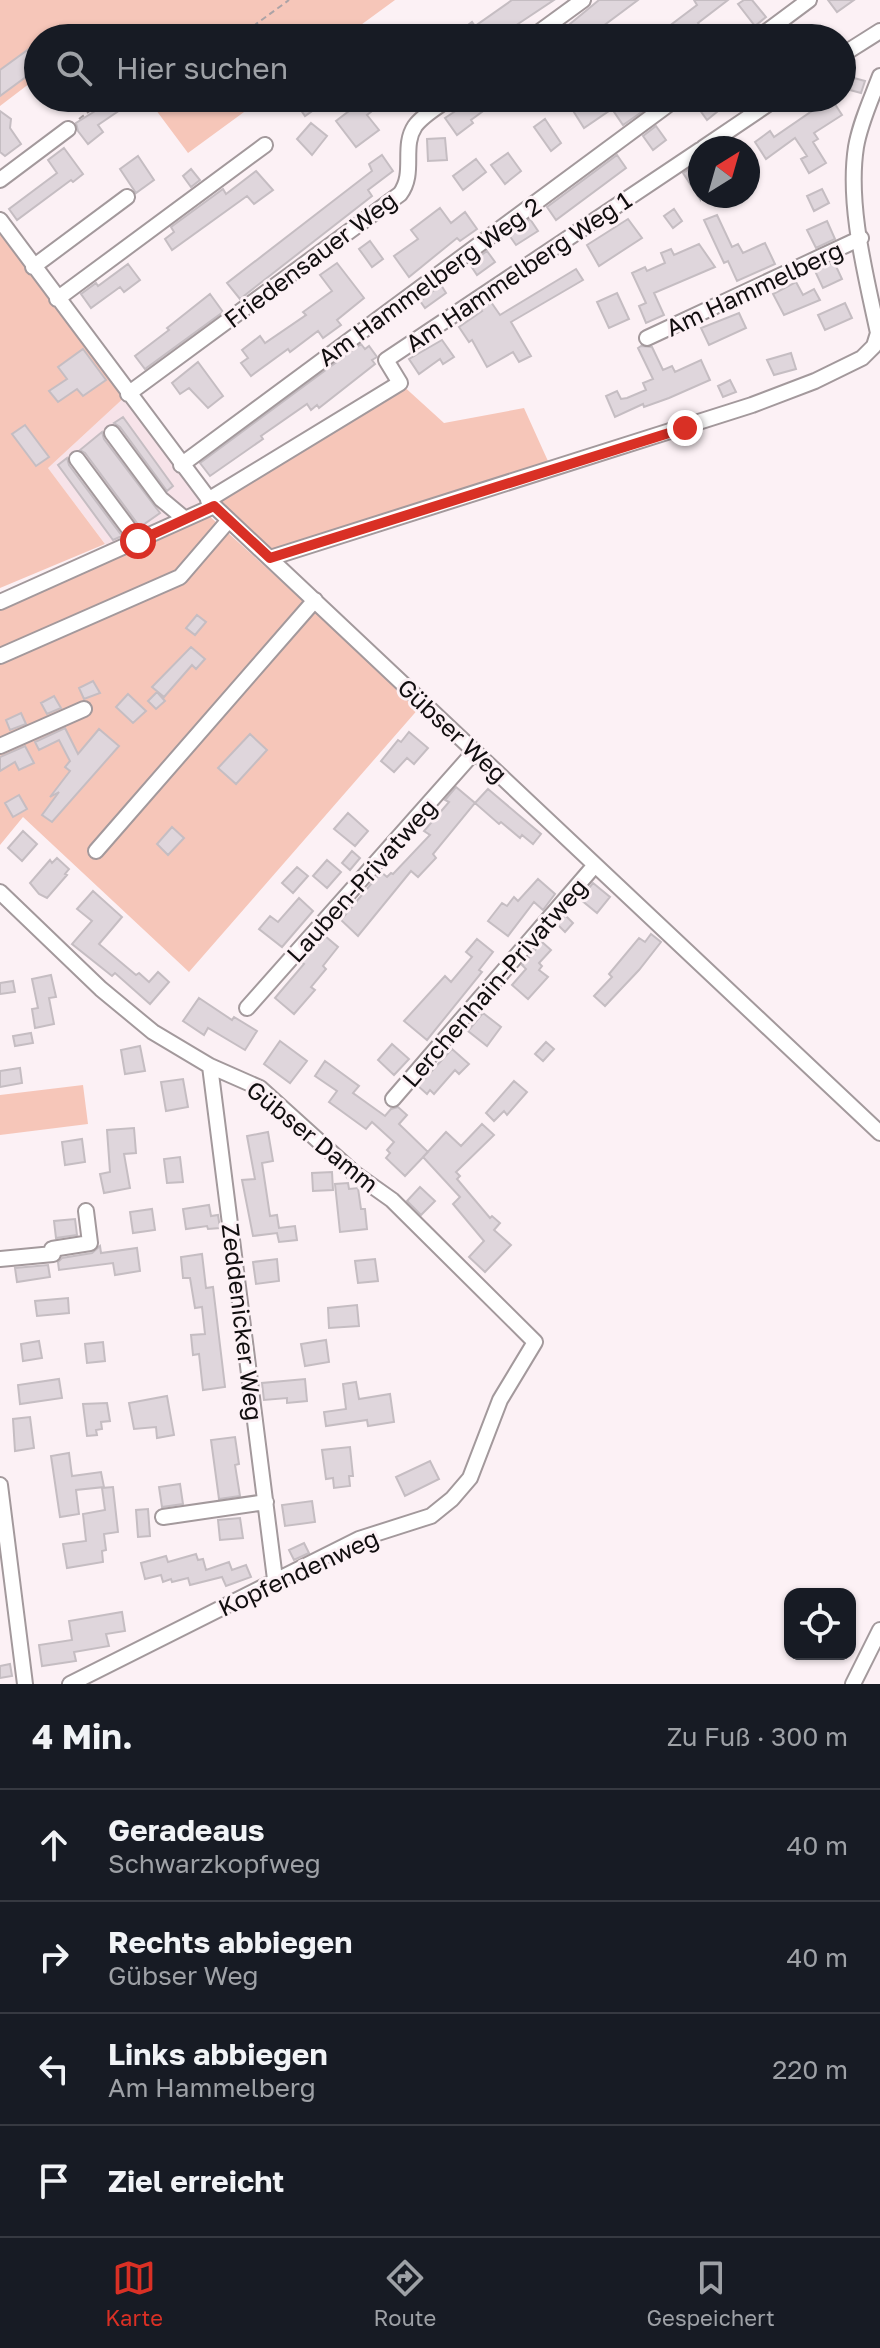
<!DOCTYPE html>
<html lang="de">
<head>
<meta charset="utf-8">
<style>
	body { margin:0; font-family:"Golos Text",sans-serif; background:#242831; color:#f1f3f6 }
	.controls { position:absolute; right:24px; bottom:24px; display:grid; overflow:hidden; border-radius:16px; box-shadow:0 2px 6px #0004 }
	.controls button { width:72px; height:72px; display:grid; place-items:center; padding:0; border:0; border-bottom:2px solid #363941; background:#171b24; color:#f1f3f6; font:40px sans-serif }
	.compass { position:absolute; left:688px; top:136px; width:72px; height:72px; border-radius:50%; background:#171b24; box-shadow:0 2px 6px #0004; rotate:37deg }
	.stop { position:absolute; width:24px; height:24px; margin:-18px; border:6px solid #d93025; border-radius:50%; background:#fff }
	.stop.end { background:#d93025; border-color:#fff; box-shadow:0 2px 8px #0008 }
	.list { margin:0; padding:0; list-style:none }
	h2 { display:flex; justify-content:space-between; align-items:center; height:104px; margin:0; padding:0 32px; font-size:34px }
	h2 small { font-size:26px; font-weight:400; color:#9ea1a6 }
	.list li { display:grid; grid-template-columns:52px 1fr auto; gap:24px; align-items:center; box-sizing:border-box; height:112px; padding:0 32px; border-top:2px solid #363941 }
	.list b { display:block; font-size:30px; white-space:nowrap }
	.list p { margin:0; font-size:26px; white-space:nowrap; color:#9ea1a6 }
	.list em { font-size:26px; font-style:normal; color:#9ea1a6 }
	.icon { flex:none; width:44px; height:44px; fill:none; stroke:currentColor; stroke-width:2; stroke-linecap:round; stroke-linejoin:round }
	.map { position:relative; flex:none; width:880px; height:1684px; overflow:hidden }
	.search { position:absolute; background:#171b24; box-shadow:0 2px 6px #0004; left:24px; right:24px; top:24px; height:88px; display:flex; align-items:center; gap:20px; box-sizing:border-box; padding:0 28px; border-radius:44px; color:#9ea1a6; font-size:30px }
	.sheet { height:552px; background:#171b24 }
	nav { display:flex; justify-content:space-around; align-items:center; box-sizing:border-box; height:112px; border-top:2px solid #363941; background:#171b24; font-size:22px; color:#9ea1a6 }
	nav a { display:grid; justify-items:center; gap:4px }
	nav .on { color:#d93025 }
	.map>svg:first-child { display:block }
	.built { fill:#f7e3e9 }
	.green { fill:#f6c6b9 }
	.building { fill:#dfd6dc; stroke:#c5bdc2; stroke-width:2 }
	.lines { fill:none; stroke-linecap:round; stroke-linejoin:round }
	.minor-casing { stroke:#a3999c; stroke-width:18 }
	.path { stroke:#aca3a6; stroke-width:2; stroke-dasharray:6 4; stroke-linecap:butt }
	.minor { stroke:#fff; stroke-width:14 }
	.route { stroke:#d93025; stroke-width:10 }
	.labels { text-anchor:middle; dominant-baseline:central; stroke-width:6; stroke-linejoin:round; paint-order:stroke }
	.street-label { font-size:24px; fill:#110e0f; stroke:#fcf1f5 }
</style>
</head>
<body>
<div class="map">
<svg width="880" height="1684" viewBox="0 0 880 1684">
	<rect width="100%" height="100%" fill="#fcf1f5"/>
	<path class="built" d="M128 394 214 506 112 553 48 468Z"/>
	<path class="green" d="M0 0H395L343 38H38V77L0 106Z
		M147 98H263L188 153Z
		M0 220 128 394 48 468 105 544 0 588Z
		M400 383 444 423 524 408 552 470 270 558 208 500Z
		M206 513 420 707 189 972 23 817 0 845V608Z
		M83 1085 88 1124 0 1135V1095Z"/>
	<path class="building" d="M512 0H554L497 38H451L472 22 475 26Z
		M599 0H638L587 38H553Z
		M694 0H728L698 23 702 28 688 38H676L668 27 697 5Z
		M744 0H752L766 17 755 26 738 4Z
		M828 0H854L837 12Z
		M33 46 38 53V68L0 96V70Z
		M854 78 865 81 861 93 850 90Z
		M116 98 123 108 98 125 103 132 88 144 78 131 76 123Z
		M302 98H311L318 107 305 116 296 103Z
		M366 98H389L367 115 379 130 356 147 336 121Z
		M475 98H501L471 120 473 123 457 135 445 118Z
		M604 98H638L646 109 623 125 612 109 584 128 572 109 586 99 594 110 606 101Z
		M708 98H734L707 120 697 106Z
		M831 98 842 115 814 133 818 139 813 142 826 163 809 173 801 159 807 156 795 138 766 159 755 142 770 131 774 137Z
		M0 111 11 119 10 128 21 144 5 156 0 152Z
		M545 119 561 143 551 151 534 127Z
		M311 123 327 136 312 155 297 139Z
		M656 126 666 140 653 150 643 136Z
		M445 138 447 160 428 161 427 139Z
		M64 148 83 174 73 182 71 180 17 220 9 209 57 173 48 160Z
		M508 153 521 171 505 184 491 165Z
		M382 155 393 171 368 190 372 196 240 299 227 283 372 171 369 164Z
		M617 155 626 168 556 220 547 207Z
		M138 156 154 180 136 193 120 169Z
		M476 159 486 172 463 190 453 176Z
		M700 162V199L683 173Z
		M191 169 200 180 191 187 183 176Z
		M256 171 273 190 254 204 247 196 172 250 165 239 174 232 171 227 223 189 226 194Z
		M822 189 829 203 814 211 807 196Z
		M440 208 451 223 465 212 477 229 460 241 457 238 409 277 394 256 418 239 411 230Z
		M674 209 682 221 673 228 664 216Z
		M717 215 732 247 738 244 743 253 765 243 775 264 737 281 728 261 724 263 704 220Z
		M530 219 538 231 516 245 509 235Z
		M628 219 642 238 599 266 587 245Z
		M827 221 835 239 816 248 807 230Z
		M370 241 383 259 372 267 359 249Z
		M699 244 715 267 654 293 664 315 646 323 639 306 646 303 632 273 645 267 647 271 665 263 661 253 671 249 674 255Z
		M487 251 495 262 477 275 471 266 474 264 473 261Z
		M834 262 842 279 823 288 815 271Z
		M337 263 364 298 337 320 341 325 323 338 318 331 290 352 288 349 251 376 241 363 248 358 242 350 260 336 265 343 306 315 303 312 332 291 320 275Z
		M128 264 140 280 124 292 120 287 91 308 81 294 96 283 98 286Z
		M576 269 583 280 511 322 531 356 519 362 513 352 487 367 472 340 469 342 459 327 482 311 480 309 491 302 500 315Z
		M796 282 803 295 814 289 820 300 784 315 773 294Z
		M441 285 446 293 425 308 420 301Z
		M617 293 629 319 609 328 597 302Z
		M210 294 223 312 145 369 135 356 169 330 167 328Z
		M845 303 852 318 825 330 818 315Z
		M739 313 746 328 709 345 701 328Z
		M442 340 454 357 443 364 440 359 419 374 409 359Z
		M361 344 365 349 369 346 377 357 372 360 375 364 319 408 317 405 311 410 307 404 261 436 263 439 210 476 200 463Z
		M641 346 652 347 663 370 672 366 675 372 701 360 710 380 669 398 644 407 643 404 615 417 606 396 617 391 621 399 627 398 646 390 643 383 653 379 638 348Z
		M83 349 106 380 83 396 77 389 58 402 49 391 67 379 58 367Z
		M791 353 796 369 774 375 767 360Z
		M198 362 223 396 208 408 189 388 180 394 172 383Z
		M730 380 736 392 723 397 718 386Z
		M123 417 173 486 167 491 120 427 114 423Z
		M25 425 49 457 36 466 12 434Z
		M102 432 104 439 160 513 140 527 85 453 80 450Z
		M67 458 69 465 122 536 113 540 58 465Z
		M197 615 206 622 195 635 186 628Z
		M191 647 205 659 196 669 192 665 164 697 152 687Z
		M93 681 100 693 84 699 79 688Z
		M157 692 165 701 156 709 148 701Z
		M128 694 146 711 133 723 116 707Z
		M54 696 61 708 47 714 41 703Z
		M21 713 26 724 10 730 6 720Z
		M65 728 78 754 99 729 119 746 52 822 42 815 59 792 50 797 70 771 65 767 70 761 59 740 39 750 35 742Z
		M409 732 428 748 414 764 407 758 394 772 381 761 398 740 401 742Z
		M250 734 267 750 236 784 218 768Z
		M25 746 34 763 19 770 15 762 0 771V757Z
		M456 787 475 803 433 854 436 858 418 877 411 871 358 936 341 920 381 872 387 877 391 873 393 874 430 835 424 831 449 802 445 800Z
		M488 789 541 834 533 844 522 835 520 838 501 822 499 824 475 803Z
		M19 795 27 809 13 817 5 803Z
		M348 813 368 831 355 846 334 829Z
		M172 827 184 838 168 855 157 844Z
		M23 831 37 844 22 861 8 848Z
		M352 851 360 858 350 870 342 863Z
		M57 858 69 869 65 874 67 875 47 898 39 894 30 883 50 860 52 863Z
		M327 860 341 872 327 888 313 876Z
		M297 867 308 876 293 893 282 883Z
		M538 879 555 894 543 910 534 902 508 936 488 921 502 903 507 906 514 897 518 901Z
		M593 883 610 897 597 913 580 899Z
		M93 891 122 917 99 944 136 975 139 973 149 982 158 972 169 982 150 1004 115 973 112 976 72 944 92 921 77 909Z
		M299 898 313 911 282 947 259 929 270 916 278 922Z
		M565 915 573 923 565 932 557 924Z
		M651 934 661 942 639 970 605 1006 594 996 612 977 609 974 639 938 645 942Z
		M325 936 338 947 323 966 326 969 311 987 315 990 294 1014 275 998 304 964 301 962Z
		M477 939 493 952 479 970 482 972 427 1040 404 1021 445 976 451 982 472 957 466 952Z
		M542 942 551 950 539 963 542 966 539 970 548 977 528 999 512 985 526 969 522 965Z
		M51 975 56 997 49 998 54 1024 35 1028 32 1009 38 1008 32 979Z
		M13 981 15 992 0 994V983Z
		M199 998 232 1020 234 1017 257 1031 245 1050 208 1028 204 1035 183 1021Z
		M483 1013 501 1027 487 1046 468 1031Z
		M31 1033 33 1043 15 1046 13 1036Z
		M280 1041 307 1061 290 1083 264 1064Z
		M546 1042 554 1049 543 1061 535 1054Z
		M392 1044 409 1059 394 1075 378 1060Z
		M140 1046 145 1071 125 1074 121 1050Z
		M452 1049 469 1064 459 1074 455 1070 434 1094 430 1090 427 1094 418 1086Z
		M325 1061 359 1086 353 1093 385 1116 391 1109 398 1107 407 1115 399 1124 428 1152 405 1176 386 1158 390 1153 387 1150 394 1142 372 1122 366 1129 329 1102 337 1091 315 1076Z
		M20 1068 22 1083 0 1087V1071Z
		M183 1079 188 1107 166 1111 161 1082Z
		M514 1081 527 1092 507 1115 504 1111 494 1121 486 1113Z
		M482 1124 494 1135 456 1172 460 1176 457 1179 490 1218 492 1216 500 1223 494 1230 511 1245 485 1272 469 1257 484 1241 453 1204 460 1197 423 1157 446 1132 461 1146Z
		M134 1128 136 1153 124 1154 130 1188 104 1193 100 1174 110 1172 107 1130Z
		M268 1132 273 1161 262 1163 270 1216 277 1215 279 1228 295 1226 297 1240 279 1242 277 1233 253 1236 242 1180 255 1179 247 1136Z
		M82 1139 85 1162 65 1165 62 1142Z
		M180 1157 183 1182 167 1183 164 1159Z
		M332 1172 333 1190 313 1191 312 1173Z
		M348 1183 349 1189 358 1188 361 1209H365L367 1229 340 1232 335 1184Z
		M420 1187 435 1201 421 1215 407 1201Z
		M209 1205 211 1216 218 1215 220 1228 208 1229 207 1226 186 1229 183 1209Z
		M152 1209 155 1230 133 1233 130 1212Z
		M75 1219 77 1235 56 1238 54 1221Z
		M100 1246 101 1253 137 1248 140 1271 115 1275 113 1263 59 1270 58 1262 62 1258 92 1253Z
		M202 1254 206 1288 213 1287 225 1387 203 1390 199 1354 193 1355 191 1335 205 1334 202 1307 195 1308 190 1278H183L181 1257Z
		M277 1259 279 1281 256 1284 253 1262Z
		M375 1259 378 1281 358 1283 355 1261Z
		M48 1265 50 1277 17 1282 15 1268Z
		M68 1298 69 1313 37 1316 35 1301Z
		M357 1305 359 1326 329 1328 328 1308Z
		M326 1340 329 1362 305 1366 301 1344Z
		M39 1341 42 1358 23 1361 21 1344Z
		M103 1342 105 1361 87 1363 85 1344Z
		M59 1379 62 1398 20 1404 18 1385Z
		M305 1379 307 1401 287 1403V1398L264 1400 262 1383Z
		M356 1382 359 1399 390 1394 394 1422 368 1426 367 1420 326 1426 324 1412 346 1409 343 1384Z
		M167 1396 174 1435 157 1438 156 1427 134 1429 129 1403Z
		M107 1403 110 1421 101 1422 102 1429 96 1430 97 1435 87 1436 83 1404Z
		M30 1417 34 1448 15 1451 13 1419Z
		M235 1437 239 1464 235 1465 240 1496 219 1499 211 1440Z
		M350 1447 353 1476H349L350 1486 334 1488 333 1478 326 1479 322 1450Z
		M69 1453 72 1476 101 1472 104 1487 76 1490 79 1514 60 1517 51 1456Z
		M430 1461 439 1479 405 1496 396 1477Z
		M180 1484 183 1504 162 1507 159 1487Z
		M113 1487 118 1532 104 1534 106 1550 102 1551 103 1562 67 1568 63 1544 86 1541 83 1514 105 1510 102 1488Z
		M312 1501 315 1522 285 1526 282 1505Z
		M148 1509 150 1536 138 1537 136 1510Z
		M240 1518 243 1538 220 1540 218 1520Z
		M304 1543 309 1553 294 1560 289 1550Z
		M196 1554 198 1560 203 1559 206 1570 229 1562 232 1570 246 1565 251 1577 226 1586 222 1577 190 1585 188 1578 172 1582 171 1579 163 1582 161 1575 145 1579 141 1563 166 1556 168 1562Z
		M122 1612 125 1631 106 1634 109 1646 74 1652 76 1661 42 1666 39 1645 72 1640 69 1621Z
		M10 1664 12 1676 0 1678V1666Z"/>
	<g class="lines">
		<defs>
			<path id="minor" d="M531 38 583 0
				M758 38 809 0
				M842 55 880 31
				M703 148 777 98
				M0 180 68 129
				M0 220 214 506 880 1133
				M33 267 127 197
				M57 299 265 145
				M647 338 861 238
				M128 394 400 194C416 173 401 147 415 126 423 115 439 106 450 98
				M112 433 161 499 185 519
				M77 459 138 541
				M181 465 677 98
				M208 500 400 383 386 360 700 150
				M270 558 752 405 815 381 862 358 874 346 878 333C866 276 847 205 856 147 860 123 871 100 880 76
				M0 602 214 506
				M0 656 180 577 229 520
				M0 746 84 709
				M96 851 315 600
				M0 892 101 989 153 1032 210 1066 260 1088 354 1173 392 1200 535 1342 500 1400 470 1478 452 1499 431 1516 359 1539 70 1684
				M247 1008 475 751
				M210 1066 275 1579
				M393 1099 595 865
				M0 1259 53 1254 52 1249 90 1243 86 1211
				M0 1485 25 1684
				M163 1517 266 1502
				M853 1684 880 1630"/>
		</defs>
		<use href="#minor" class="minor-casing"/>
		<path class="path" d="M237 38 289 0
			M79 119 107 98"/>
		<use href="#minor" class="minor"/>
	</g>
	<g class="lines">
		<path class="route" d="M138 541 214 506 270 558 685 428"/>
	</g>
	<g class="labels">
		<g class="street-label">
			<text transform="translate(310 259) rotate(-37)">Friedensauer Weg</text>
			<text transform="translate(518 271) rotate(-34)">Am Hammelberg Weg 1</text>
			<text transform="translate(429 281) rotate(-36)">Am Hammelberg Weg 2</text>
			<text transform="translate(754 288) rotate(-25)">Am Hammelberg</text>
			<text transform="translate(453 730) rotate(43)">Gübser Weg</text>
			<text transform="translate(361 880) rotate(-48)">Lauben-Privatweg</text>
			<text transform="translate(494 982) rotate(-49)">Lerchenhain-Privatweg</text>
			<text transform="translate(313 1136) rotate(39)">Gübser Damm</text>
			<text transform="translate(243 1322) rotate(83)">Zeddenicker Weg</text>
			<text transform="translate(298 1572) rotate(-25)">Kopfendenweg</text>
		</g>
	</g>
</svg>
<div class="controls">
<button><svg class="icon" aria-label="locate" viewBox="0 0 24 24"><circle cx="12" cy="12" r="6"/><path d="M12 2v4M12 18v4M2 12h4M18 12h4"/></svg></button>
</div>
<svg class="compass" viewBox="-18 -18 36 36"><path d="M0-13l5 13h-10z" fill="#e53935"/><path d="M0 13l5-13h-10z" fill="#9ea1a6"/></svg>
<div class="stop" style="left:138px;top:541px"></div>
<div class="stop end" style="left:685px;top:428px"></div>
<div class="search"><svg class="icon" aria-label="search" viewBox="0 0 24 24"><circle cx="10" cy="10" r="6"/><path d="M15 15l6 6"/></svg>Hier suchen</div>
</div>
<section class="sheet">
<h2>4 Min.<small>Zu Fuß · 300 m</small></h2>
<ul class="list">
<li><svg class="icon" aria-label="ahead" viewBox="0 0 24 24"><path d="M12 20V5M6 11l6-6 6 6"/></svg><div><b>Geradeaus</b><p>Schwarzkopfweg</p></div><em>40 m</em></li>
<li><svg class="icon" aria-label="right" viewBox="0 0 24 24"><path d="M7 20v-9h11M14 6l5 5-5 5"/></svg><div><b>Rechts abbiegen</b><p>Gübser Weg</p></div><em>40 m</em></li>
<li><svg class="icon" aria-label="left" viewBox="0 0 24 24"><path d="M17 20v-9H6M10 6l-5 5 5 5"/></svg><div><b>Links abbiegen</b><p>Am Hammelberg</p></div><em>220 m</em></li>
<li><svg class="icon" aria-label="arrive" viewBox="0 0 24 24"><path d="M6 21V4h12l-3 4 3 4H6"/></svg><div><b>Ziel erreicht</b></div></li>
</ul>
</section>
<nav>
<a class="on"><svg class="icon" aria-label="map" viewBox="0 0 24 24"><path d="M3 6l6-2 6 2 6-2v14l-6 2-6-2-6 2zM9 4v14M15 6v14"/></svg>Karte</a>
<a><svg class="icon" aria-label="directions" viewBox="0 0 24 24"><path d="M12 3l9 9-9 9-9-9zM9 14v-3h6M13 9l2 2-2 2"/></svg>Route</a>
<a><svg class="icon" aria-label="saved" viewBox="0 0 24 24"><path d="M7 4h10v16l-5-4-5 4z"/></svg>Gespeichert</a>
</nav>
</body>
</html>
